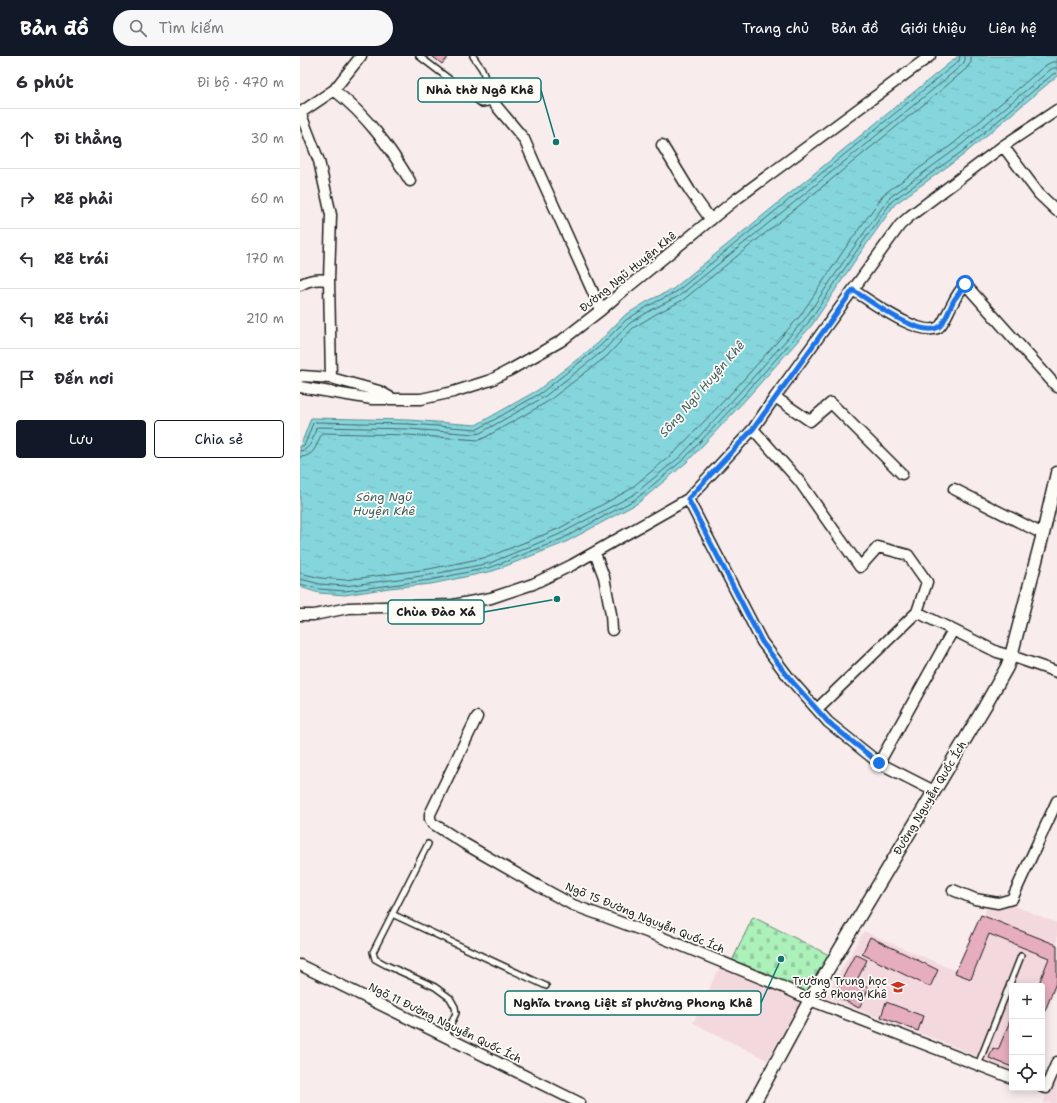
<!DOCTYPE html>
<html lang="vi">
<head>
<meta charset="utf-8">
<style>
	body { margin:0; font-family:"Shantell Sans",sans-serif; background:#f7f7f7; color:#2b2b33 }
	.controls { position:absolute; right:12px; bottom:12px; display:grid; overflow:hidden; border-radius:4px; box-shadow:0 2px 10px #0003 }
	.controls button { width:36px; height:36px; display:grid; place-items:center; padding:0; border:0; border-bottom:1px solid #e1e1e2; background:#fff; color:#2b2b33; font:20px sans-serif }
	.stop { position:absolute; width:12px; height:12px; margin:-9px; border:3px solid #1a73e8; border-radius:50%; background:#fff }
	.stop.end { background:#1a73e8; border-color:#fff; box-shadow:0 1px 4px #0008 }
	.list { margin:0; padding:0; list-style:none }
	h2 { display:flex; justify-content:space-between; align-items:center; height:52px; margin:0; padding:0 16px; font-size:17px }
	h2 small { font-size:13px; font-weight:400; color:#7c7c81 }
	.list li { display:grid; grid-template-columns:26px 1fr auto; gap:12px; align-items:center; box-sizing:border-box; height:60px; padding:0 16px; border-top:1px solid #e1e1e2 }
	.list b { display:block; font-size:15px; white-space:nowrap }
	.list em { font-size:13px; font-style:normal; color:#7c7c81 }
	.actions { display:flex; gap:8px; padding:12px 16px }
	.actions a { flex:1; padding:9px 0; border:1px solid #111827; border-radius:4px; text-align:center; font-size:14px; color:#111827 }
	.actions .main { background:#111827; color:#fff }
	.icon { flex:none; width:22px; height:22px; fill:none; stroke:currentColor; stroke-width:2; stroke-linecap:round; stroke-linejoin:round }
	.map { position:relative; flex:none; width:757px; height:1047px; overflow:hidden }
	header { display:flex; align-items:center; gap:24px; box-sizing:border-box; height:56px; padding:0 20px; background:#111827; color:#fff }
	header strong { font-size:19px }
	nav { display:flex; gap:22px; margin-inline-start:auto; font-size:14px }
	.search { width:280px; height:36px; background:#f7f7f7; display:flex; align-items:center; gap:10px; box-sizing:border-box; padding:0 14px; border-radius:22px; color:#7c7c81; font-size:15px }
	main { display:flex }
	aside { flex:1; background:#fff }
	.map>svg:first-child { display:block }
	.built { fill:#f3d9de }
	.cemetery { fill:url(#cemetery-stones); stroke:#64866b }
	.water { fill:url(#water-ripples); stroke:#5b8c8f }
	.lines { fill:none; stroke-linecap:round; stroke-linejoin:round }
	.shore { stroke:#466669; stroke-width:1 }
	.building { fill:#e6adbe; stroke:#1c1c1c }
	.service-casing { stroke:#1c1c1c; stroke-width:8 }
	.minor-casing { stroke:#1c1c1c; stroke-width:13 }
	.tertiary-casing { stroke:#1c1c1c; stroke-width:15 }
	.service { stroke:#fdfcf7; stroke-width:5 }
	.minor { stroke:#fdfcf7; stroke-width:10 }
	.tertiary { stroke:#fdfcf7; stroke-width:12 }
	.route { stroke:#1a73e8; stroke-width:5 }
	.labels { text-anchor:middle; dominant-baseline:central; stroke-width:3.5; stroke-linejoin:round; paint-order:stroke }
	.street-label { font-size:11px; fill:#1c1c1c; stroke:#fdfcf7 }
	.poi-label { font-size:11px; fill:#1c1c1c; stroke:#fdfcf7; text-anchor:end }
	.water-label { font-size:12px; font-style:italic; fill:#415d5f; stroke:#fdfcf7 }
	.leader { fill:none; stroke:#0f766e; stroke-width:1.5 }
	.callout-dot { fill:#0f766e; stroke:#fdfcf7; stroke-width:1.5 }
	.callout { fill:#fdfcf7; stroke:#0f766e; stroke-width:1.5 }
	.callout-label { font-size:12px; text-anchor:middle; font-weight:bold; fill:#1c1c1c }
</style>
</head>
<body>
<header>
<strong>Bản đồ</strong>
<div class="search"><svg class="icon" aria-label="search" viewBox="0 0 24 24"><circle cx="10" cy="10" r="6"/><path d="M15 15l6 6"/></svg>Tìm kiếm</div>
<nav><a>Trang chủ</a><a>Bản đồ</a><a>Giới thiệu</a><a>Liên hệ</a></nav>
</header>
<main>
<aside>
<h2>6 phút<small>Đi bộ · 470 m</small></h2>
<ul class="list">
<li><svg class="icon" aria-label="ahead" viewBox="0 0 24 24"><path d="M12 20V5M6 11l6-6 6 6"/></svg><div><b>Đi thẳng</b></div><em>30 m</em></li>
<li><svg class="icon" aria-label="right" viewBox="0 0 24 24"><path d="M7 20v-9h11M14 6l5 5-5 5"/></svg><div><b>Rẽ phải</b></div><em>60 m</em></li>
<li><svg class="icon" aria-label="left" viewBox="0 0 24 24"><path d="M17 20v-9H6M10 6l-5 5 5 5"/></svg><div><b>Rẽ trái</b></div><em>170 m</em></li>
<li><svg class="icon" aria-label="left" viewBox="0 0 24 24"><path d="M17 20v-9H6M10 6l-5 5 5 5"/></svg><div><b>Rẽ trái</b></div><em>210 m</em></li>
<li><svg class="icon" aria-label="arrive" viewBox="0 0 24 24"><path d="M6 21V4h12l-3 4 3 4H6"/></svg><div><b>Đến nơi</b></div></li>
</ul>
<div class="actions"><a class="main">Lưu</a><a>Chia sẻ</a></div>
</aside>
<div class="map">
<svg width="757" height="1047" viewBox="0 0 757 1047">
	<defs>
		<pattern id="cemetery-stones" width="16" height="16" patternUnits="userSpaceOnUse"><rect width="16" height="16" fill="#acf0ba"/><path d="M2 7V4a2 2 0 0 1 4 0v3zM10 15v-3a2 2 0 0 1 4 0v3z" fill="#93cd9f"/></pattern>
		<pattern id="water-ripples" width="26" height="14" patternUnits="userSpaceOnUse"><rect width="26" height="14" fill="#85d6dc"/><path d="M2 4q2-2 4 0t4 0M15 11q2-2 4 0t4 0" fill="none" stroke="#72b7bc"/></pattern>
	</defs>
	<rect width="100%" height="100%" fill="#f8ecec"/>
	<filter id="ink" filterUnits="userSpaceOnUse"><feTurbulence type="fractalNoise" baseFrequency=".025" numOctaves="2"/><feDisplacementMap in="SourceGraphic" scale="8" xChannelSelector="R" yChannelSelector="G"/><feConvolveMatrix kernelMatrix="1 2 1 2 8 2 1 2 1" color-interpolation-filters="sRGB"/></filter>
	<g filter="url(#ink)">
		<path class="built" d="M692 841 757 867V929L742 965V930H712V1015L640 985 525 941 564 875 658 916Z
			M420 910 502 945 467 1004 393 967Z
			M757 1014V1047H743Z"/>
		<path class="cemetery" d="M453 861 531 900 507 940 431 907Z"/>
		<path class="water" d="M658 0H757V20L662 100 595 148 556 203 512 269 447 342 387 406 338 447 264 487 193 515 131 528 89 532 45 539 19 537 0 531V391L11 362 109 364 176 369 238 334 297 288 324 260 348 245 373 233Z"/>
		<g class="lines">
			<path class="shore" d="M0 390H3L5 388 13 367 15 366 109 368 178 373 241 337 299 291 326 264 350 249 376 236 632 27 659 5 660 0
				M0 395C11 394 13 382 16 372L18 371 109 373 175 378 180 377 244 341 303 295 330 267 353 253 379 240 636 31 663 8 665 4V0
				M0 401C14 401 16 390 21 379L22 377 108 379 179 384 184 382 247 346 307 300 333 272 356 258 383 244 639 36 667 12 671 6V0
				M0 517 21 522 45 524 129 513 188 501 258 473 329 434 376 395 436 332 500 260 544 194 584 138 653 88 746 9 752 6H757
				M0 523 20 528 45 530 129 519 190 507 260 478 333 439 381 400 440 336 504 264 549 198 589 142 656 93 750 14 753 12H757
				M0 528 19 533 45 535 130 524 192 511 262 483 336 443 384 403 444 339 508 267 553 200 592 145 660 97 753 18 757 17"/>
		</g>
		<path class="building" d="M132 0H149L142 8Z
			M681 859 757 889V924L745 955 742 954V930H738L749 902 689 878 671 923 655 917Z
			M570 881 638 914 630 931 562 898Z
			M555 898 567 904 556 926 569 932 559 952 534 939Z
			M586 946 623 960 618 975 581 961Z
			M712 960V1011L689 1002 693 992 698 994Z"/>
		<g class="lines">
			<defs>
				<path id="service" d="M119 0 182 48 193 46 182 13 173 0
					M128 788 73 896 75 903 86 909 135 931 150 942 155 951 156 957 145 981
					M92 858 246 930
					M678 1009 721 900"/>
				<path id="minor" d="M34 34C67 60 89 90 110 125
					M193 46 224 83 234 106 301 254
					M0 56 19 105 31 159 29 224 31 322
					M0 57 34 34 61 0
					M362 89 390 135 411 164
					M703 90 739 138 757 155
					M0 229C10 223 18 223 29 224
					M553 234C569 244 621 283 639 271 644 267 649 253 653 247 656 240 661 234 665 228L757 331
					M0 321 2 320 31 322 79 335 93 343
					M0 331 72 343H121L153 336 191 324 210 314 261 285 301 254 323 235 435 144 630 0
					M475 341 510 365 531 347 602 418
					M453 373 500 426 560 511 578 491 608 499 627 526 617 556 697 596 711 600 757 616
					M654 433 743 478
					M388 443 462 586 490 623 528 666 579 707 634 735
					M295 497 304 521 311 558 312 574
					M0 559H14L48 552 153 549 191 542 233 528 272 509 388 443 453 373 475 341 600 169 610 160 703 90 757 54
					M517 653 617 556
					M177 661 130 758V763L132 767 165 788 238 830 273 849 363 882 483 931 510 944 712 1022
					M579 707 653 574
					M653 834 675 843 698 847 712 843 757 745
					M0 909 280 1047
					M742 1031 746 1032 757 1006"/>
				<path id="tertiary" d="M454 1047 512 940 685 650 707 611 711 600 743 478 757 417"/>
			</defs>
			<use href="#service" class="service-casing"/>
			<use href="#minor" class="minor-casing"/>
			<use href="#tertiary" class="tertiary-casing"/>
			<use href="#service" class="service"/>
			<use href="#minor" class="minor"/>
			<use href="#tertiary" class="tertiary"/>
		</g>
	</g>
	<g class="lines" filter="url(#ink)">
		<path class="route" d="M579 707 528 666 490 623 462 586 388 443 453 373 553 234C569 244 621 283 639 271 645 267 650 251 654 244 658 239 661 234 665 228"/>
	</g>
	<defs>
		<symbol id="school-bare" viewBox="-9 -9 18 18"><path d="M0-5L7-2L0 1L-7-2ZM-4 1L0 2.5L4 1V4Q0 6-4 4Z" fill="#c8321e" stroke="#fdfcf7" stroke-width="2.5" paint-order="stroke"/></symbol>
	</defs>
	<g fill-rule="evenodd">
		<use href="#school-bare" x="588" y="921" width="20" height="20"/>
	</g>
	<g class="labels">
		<g class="street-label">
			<text transform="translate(328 216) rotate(-39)">Đường Ngũ Huyện Khê</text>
			<text transform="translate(630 742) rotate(-59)">Đường Nguyễn Quốc Ích</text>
			<text transform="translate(345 862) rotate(22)">Ngõ 15 Đường Nguyễn Quốc Ích</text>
			<text transform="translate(145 967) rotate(26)">Ngõ 11 Đường Nguyễn Quốc Ích</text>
		</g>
		<g class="poi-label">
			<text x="587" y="925">Trường Trung học<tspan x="587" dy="13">cơ sở Phong Khê</tspan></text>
		</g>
		<g class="water-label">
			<text transform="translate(402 333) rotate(-49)">Sông Ngũ Huyện Khê</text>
			<text x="84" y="441">Sông Ngũ<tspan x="84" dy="14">Huyện Khê</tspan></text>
		</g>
	</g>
	<path class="leader" d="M256 86L241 34M257 543L184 556M481 903L461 947"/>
	<g class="callout-dot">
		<circle cx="256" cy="86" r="4"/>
		<circle cx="257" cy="543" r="4"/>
		<circle cx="481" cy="903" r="4"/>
	</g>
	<g class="callout">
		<rect x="118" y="22" width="123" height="24" rx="4"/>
		<rect x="88" y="544" width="96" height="24" rx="4"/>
		<rect x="205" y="935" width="256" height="24" rx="4"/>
	</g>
	<g class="callout-label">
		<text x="180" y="38">Nhà thờ Ngô Khê</text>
		<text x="136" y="560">Chùa Đào Xá</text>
		<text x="333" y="951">Nghĩa trang Liệt sĩ phường Phong Khê</text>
	</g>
</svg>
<div class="controls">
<button>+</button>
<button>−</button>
<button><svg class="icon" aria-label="locate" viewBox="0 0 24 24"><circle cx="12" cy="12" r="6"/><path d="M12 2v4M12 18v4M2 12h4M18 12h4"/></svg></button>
</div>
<div class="stop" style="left:665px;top:228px"></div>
<div class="stop end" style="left:579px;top:707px"></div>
</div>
</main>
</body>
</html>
